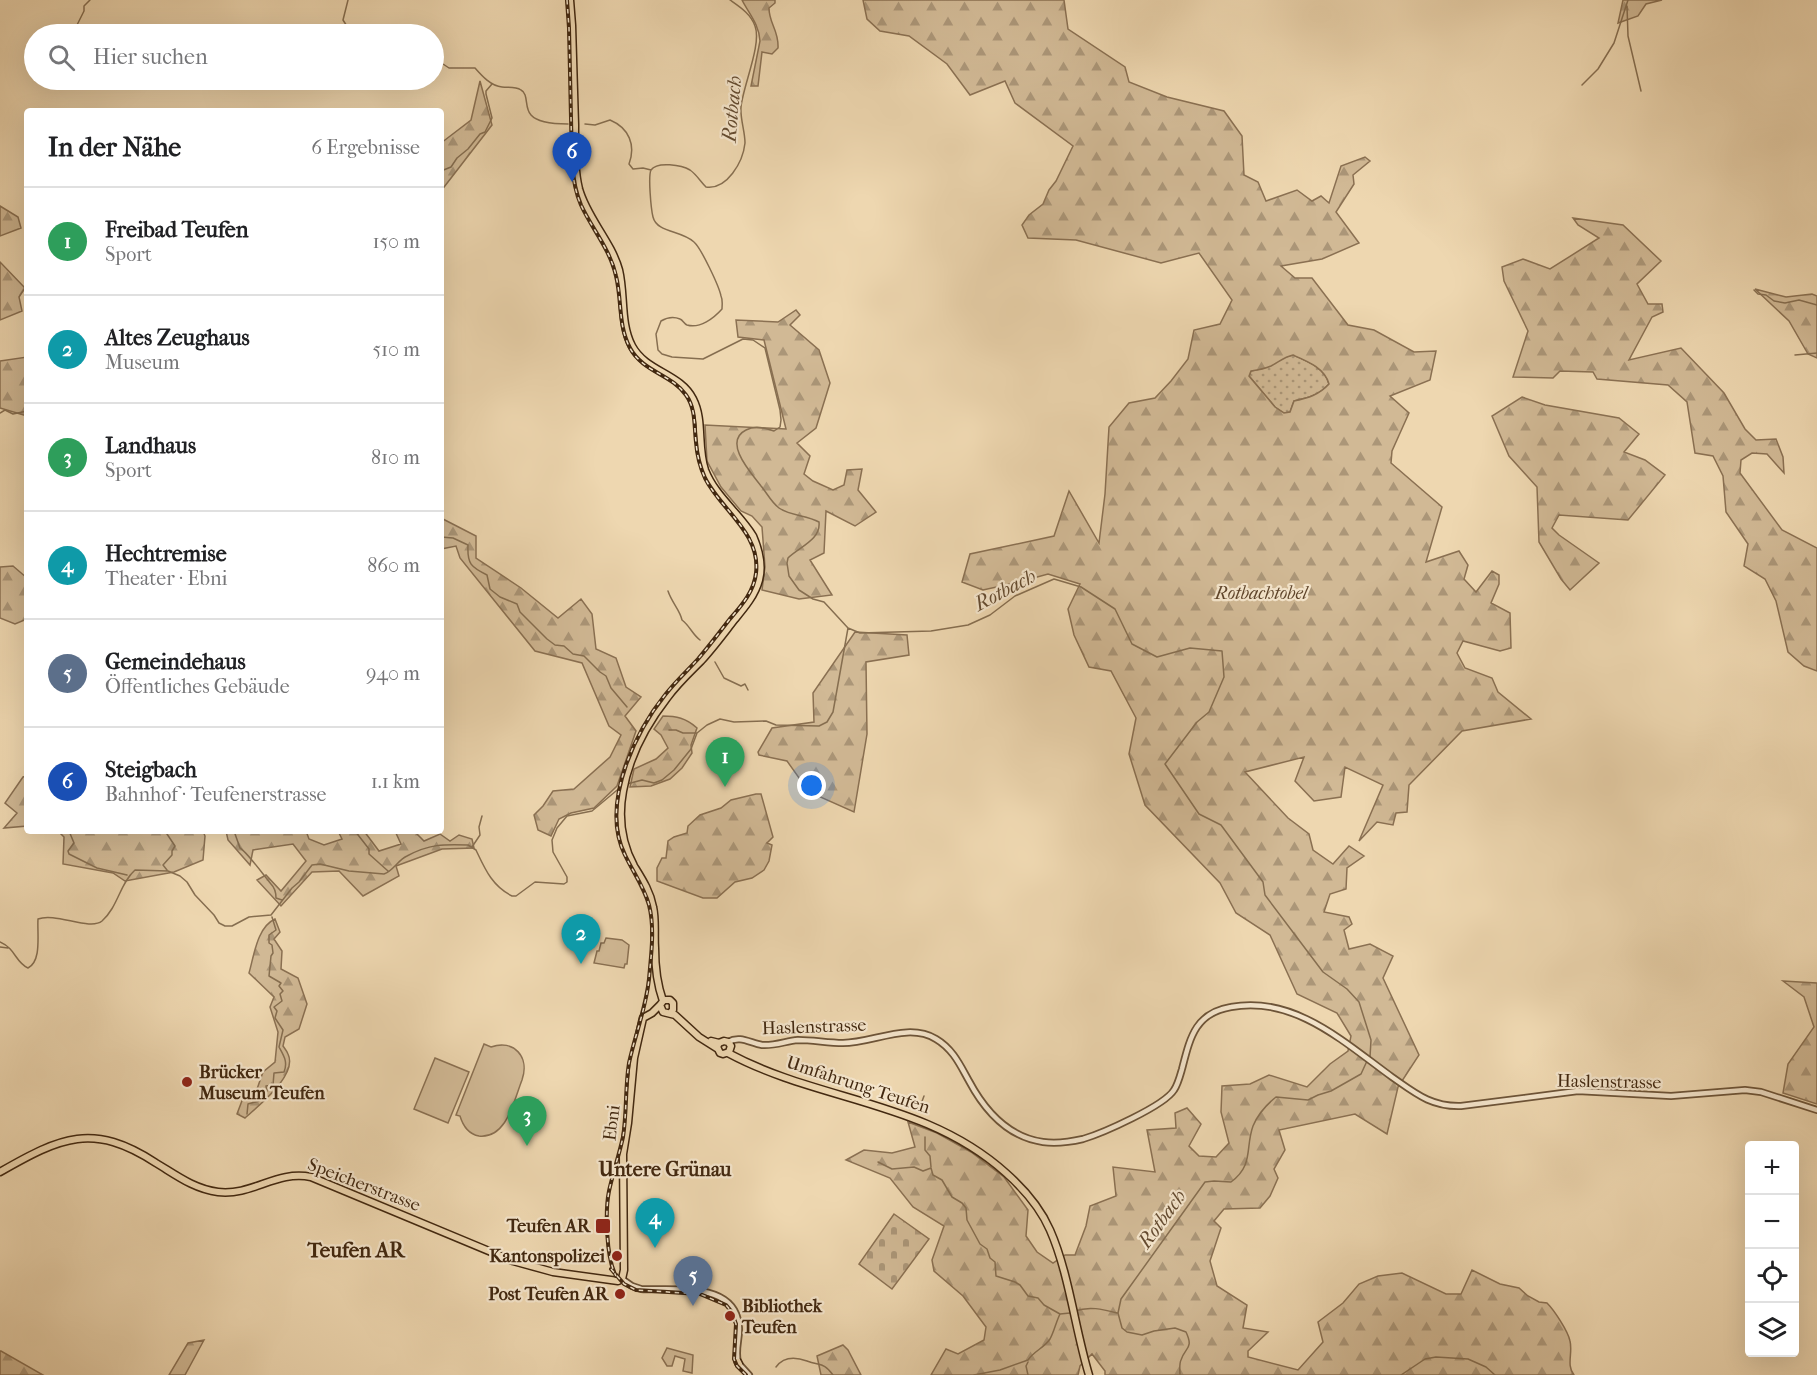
<!DOCTYPE html>
<html lang="de">
<head>
<meta charset="utf-8">
<style>
	body { margin:0; font-family:"IM FELL French Canon",serif; background:#f6f6f6; color:#202124 }
	.controls { position:absolute; right:18px; bottom:18px; display:grid; overflow:hidden; border-radius:6px; box-shadow:0 6px 24px #0002 }
	.controls button { width:54px; height:54px; display:grid; place-items:center; padding:0; border:0; border-bottom:2px solid #e0e0e0; background:#fff; color:#202124; font:30px sans-serif }
	.you { position:absolute; left:812px; top:786px; width:21px; height:21px; margin:-15px; border:4px solid #fff; border-radius:50%; background:#1a73e8; box-shadow:0 0 0 9px #1a73e833 }
	.badge { display:grid; place-items:center; width:39px; height:39px; border-radius:50%; background:#ea580c; color:#fff; font-size:20px; font-weight:700 }
	.pin { position:absolute; translate:-50% -50px; filter:drop-shadow(0 2px 3px #0008) }
	.pin::after { content:''; position:absolute; top:32px; width:21px; height:18px; background:inherit; clip-path:polygon(0 0,100% 0,50% 100%) }
	.list { margin:0; padding:0; list-style:none }
	h2 { display:flex; justify-content:space-between; align-items:center; height:78px; margin:0; padding:0 24px; font-size:26px }
	h2 small { font-size:20px; font-weight:400; color:#757577 }
	.list li { display:grid; grid-template-columns:39px 1fr auto; gap:18px; align-items:center; box-sizing:border-box; height:108px; padding:0 24px; border-top:2px solid #e0e0e0 }
	.list b { display:block; font-size:22px; white-space:nowrap }
	.list p { margin:0; font-size:20px; white-space:nowrap; color:#757577 }
	.list em { font-size:20px; font-style:normal; color:#757577 }
	.icon { flex:none; width:33px; height:33px; fill:none; stroke:currentColor; stroke-width:2; stroke-linecap:round; stroke-linejoin:round }
	.map { position:relative; flex:none; width:1817px; height:1375px; overflow:hidden }
	.search { position:absolute; background:#fff; box-shadow:0 6px 24px #0002; left:24px; top:24px; width:420px; height:66px; display:flex; align-items:center; gap:15px; box-sizing:border-box; padding:0 21px; border-radius:33px; color:#757577; font-size:22px }
	.panel { position:absolute; background:#fff; box-shadow:0 6px 24px #0002; left:24px; top:108px; width:420px; height:726px; border-radius:6px }
	.map>svg:first-child { display:block }
	.grass { fill:url(#grass-dots); stroke:#8a7052; stroke-width:1.5 }
	.forest { fill:url(#forest-firs); stroke:#8a7052; stroke-width:1.5; fill-rule:evenodd }
	.cemetery { fill:url(#cemetery-stones); stroke:#8a7052; stroke-width:1.5 }
	.park { fill:#d1b995; stroke:#8a7052; stroke-width:1.5 }
	.lines { fill:none; stroke-linecap:round; stroke-linejoin:round }
	.stream { stroke:#866e50; stroke-width:1.5 }
	.minor-casing { stroke:#6d5438; stroke-width:8 }
	.major-casing { stroke:#422810; stroke-width:9 }
	.minor { stroke:#f4e5cc; stroke-width:4.5 }
	.major { stroke:#eed7b0; stroke-width:6 }
	.rail-casing { stroke:#422810; stroke-width:4 }
	.rail { stroke:#f4e5cc; stroke-width:1.5; stroke-dasharray:4.5; stroke-linecap:butt }
	.poi-dot { fill:#8f2418; stroke:#f4e5cc; stroke-width:2 }
	.labels { text-anchor:middle; dominant-baseline:central; stroke-width:4.5; stroke-linejoin:round; paint-order:stroke }
	.park-label { font-size:18px; font-style:italic; fill:#5f452b; stroke:#f4e5cc }
	.street-label { font-size:18px; fill:#422810; stroke:#f4e5cc }
	.poi-label { font-size:18px; font-weight:bold; fill:#422810; stroke:#f4e5cc; text-anchor:end }
	.water-label { font-size:20px; font-style:italic; fill:#644b30; stroke:#f4e5cc }
	.neighbourhood-label { font-size:20px; font-weight:bold; fill:#422810; stroke:#f4e5cc }
	.quarter-label { font-size:21px; font-weight:bold; fill:#422810; stroke:#f4e5cc }
</style>
</head>
<body>
<div class="map">
<svg width="1817" height="1375" viewBox="0 0 1817 1375">
	<defs>
		<pattern id="grass-dots" width="8" height="8" patternUnits="userSpaceOnUse" patternTransform="scale(1.5)"><rect width="8" height="8" fill="#d1b995"/><path d="M2 2h.1M6 6h.1" fill="none" stroke="#ab9678" stroke-width="1.8" stroke-linecap="round"/></pattern>
		<pattern id="forest-firs" width="22" height="20" patternUnits="userSpaceOnUse" patternTransform="scale(1.5)"><rect width="22" height="20" fill="#d1b995"/><path d="M5 1l3.5 6h-7zM16 11l3.5 6h-7z" fill="#ab9678"/></pattern>
		<pattern id="cemetery-stones" width="16" height="16" patternUnits="userSpaceOnUse" patternTransform="scale(1.5)"><rect width="16" height="16" fill="#d1b995"/><path d="M2 7V4a2 2 0 0 1 4 0v3zM10 15v-3a2 2 0 0 1 4 0v3z" fill="#ab9678"/></pattern>
	</defs>
	<rect width="100%" height="100%" fill="#eed7b0"/>
	<filter id="stains"><feTurbulence type="fractalNoise" baseFrequency=".00333" numOctaves="4"/><feColorMatrix values="0 0 0 0 .2 0 0 0 0 .09 0 0 0 0 .02 0 0 0 .5 -.17"/></filter>
	<radialGradient id="worn" r=".72"><stop offset=".6" stop-color="#630" stop-opacity="0"/><stop offset="1" stop-color="#630" stop-opacity=".3"/></radialGradient>
	<path class="grass" d="M1293 355C1307 361 1325 368 1329 384 1319 395 1308 398 1294 401L1290 412 1284 413 1275 407 1249 376 1251 371 1264 368 1285 357Z"/>
	<path class="forest" d="M742 0H775V3L769 8C769 24 779 30 778 48L772 54 762 52 758 86H751L760 41C759 24 749 14 742 0Z
		M863 0H1064L1068 29 1125 67 1129 82 1167 97 1224 111 1242 136 1244 175 1258 182 1266 201 1297 190 1312 201 1321 196 1329 203 1341 166 1365 157 1370 161 1353 175 1354 184 1336 212 1359 243 1322 259 1281 266 1295 278H1312L1348 325 1374 330 1414 352 1436 351 1430 380 1390 396 1409 413 1392 451 1391 463 1442 507 1426 562 1459 551 1468 565 1464 579 1476 592 1492 571 1499 575V584L1491 603 1510 613 1511 648 1500 651 1463 641 1457 653 1465 668 1492 678 1498 692 1531 719 1462 731 1409 785 1407 812 1396 813 1393 825 1377 822 1359 841 1383 785 1345 767 1341 797 1314 801 1295 781 1304 757 1245 772 1288 818 1309 834 1313 850 1333 864 1349 846 1364 856 1347 868 1346 889 1330 894 1324 912 1349 917 1352 924 1344 930 1349 949 1370 944 1393 956 1383 978 1419 1055 1398 1087 1387 1134 1355 1114 1279 1130 1285 1150 1274 1169 1278 1178 1270 1196 1260 1208 1224 1209 1214 1221 1221 1228 1210 1261 1217 1286 1247 1305 1243 1328 1268 1332 1248 1351V1357L1298 1370 1323 1342 1318 1322 1343 1303 1359 1284 1378 1276 1402 1273 1446 1294H1461L1472 1270 1500 1284 1519 1288 1528 1296 1539 1302 1547 1303C1554 1310 1568 1331 1570 1341 1573 1353 1566 1365 1574 1375H1105V1371L1092 1354 1080 1366 1078 1375H931L946 1349 958 1354 984 1340 986 1327 963 1296 934 1271 932 1260 944 1226 913 1207 890 1178 846 1160 864 1150 892 1153 915 1147 908 1122 937 1133 971 1152 1004 1177 1028 1210 1026 1236 1037 1252 1053 1263 1065 1255H1075L1086 1226 1090 1206 1116 1196 1113 1167 1155 1172 1147 1130 1176 1128 1175 1113 1187 1108 1201 1124 1189 1146 1199 1156 1216 1157 1229 1143 1221 1112 1222 1086 1250 1084 1269 1075 1307 1087 1330 1064 1348 1051 1351 1036 1337 1013 1297 994 1270 935 1236 913 1220 883 1145 805 1129 754 1136 718 1111 671 1089 667 1074 635 1068 609 1080 584 1048 574 1019 582 983 590 962 582 970 554 1054 536 1069 491 1099 543 1105 494 1109 427 1129 403 1155 398 1171 381 1188 359 1194 330 1220 324 1232 300 1199 253 1161 263 1076 240 1028 238 1022 225 1029 215 1043 204 1049 190 1056 181 1073 146 1015 103 1005 81 970 95 947 64 909 36 880 31 867 19ZM1293 355C1307 361 1325 368 1329 384 1319 395 1308 398 1294 401L1290 412 1284 413 1275 407 1249 376 1251 371C1258 370 1264 369 1271 366 1279 362 1284 357 1293 355Z
		M1623 0H1662L1646 4 1638 16 1618 23Z
		M480 81 492 125 441 191V143L471 120Z
		M0 206 18 217 21 228 0 236Z
		M1573 218 1623 225 1661 261 1637 284 1648 304H1662L1663 312 1652 317 1629 360 1681 348 1724 393 1745 429 1756 440 1776 439 1783 457 1784 473 1767 454 1752 453 1741 460 1740 473 1782 530 1817 548V671L1804 666 1788 652 1776 601 1765 579 1744 566 1748 544 1726 512 1723 476 1713 456 1695 453 1687 402 1668 385 1597 379 1593 372 1560 371 1553 378 1513 377 1528 331 1504 281 1502 267 1523 259 1550 269 1599 238 1578 225Z
		M0 262 25 288 19 297 22 311 0 320Z
		M1755 289 1786 297 1812 294 1817 296V358L1808 354 1789 321Z
		M796 310 800 315 790 325 819 350 830 383 816 428 797 443 810 456 804 474 813 481 833 490 844 485 847 470 862 469 858 490 876 512 855 526 826 511 824 553 810 560 832 595 799 599 762 590 765 567 762 527 752 516 741 511 721 487 707 461 705 425 786 429 764 340 738 337 736 320 778 322Z
		M27 357V416L0 408V361Z
		M1522 397 1545 405 1619 418 1639 434 1624 452 1645 460 1665 475 1628 520 1559 515 1552 528 1559 535 1599 563 1570 590 1561 579 1539 542 1537 487 1509 456 1492 416Z
		M441 518 476 536V558L521 588 558 618 581 599 592 614 596 649 616 658 626 687 641 697 625 716 636 731 617 786 594 808 571 813 559 819 551 836 538 830 534 815 543 806 553 791 574 789 610 757 621 735 609 726 582 663 535 651 460 558 456 546 441 549Z
		M13 566 27 578V619L15 624 0 618V567Z
		M855 632 907 635 909 655 866 662 867 734 854 812 809 792 787 761 759 755 758 752 772 728 814 722 813 693Z
		M663 716C676 716 686 718 697 728L691 745 692 753 682 768 670 779 651 786 630 787 634 769 656 759 668 748 661 735 654 729Z
		M27 776V826L4 828 17 813 5 803 23 777Z
		M756 794H761L773 837 767 843 772 845 769 861 764 870 752 878 735 882 717 898H703L657 881V868L662 858H666L668 841 674 837 687 833 688 826 700 815 721 808 731 800Z
		M58 831H203L205 836 203 860 174 872 125 881 113 873 63 864 64 837Z
		M226 831H306L309 839 324 845 342 839 338 831H364L379 851 401 844 395 831H414L424 841 440 834 450 841 459 835 472 839 474 848 442 849 396 866 399 876 363 896 339 871 312 872 281 906 257 880 266 875 281 891 306 861 293 844 253 850 250 865 228 840Z
		M275 919 280 932 274 939 282 951 281 969 298 978 307 1004 299 1029 285 1037 283 1046C285 1049 287 1051 288 1054 298 1075 259 1105 245 1118L237 1114 243 1098 256 1092 263 1072 275 1062 278 1032 270 1007 274 997 249 973C254 956 257 927 275 919Z
		M1783 981 1817 983V1104L1783 1093 1788 1064 1814 1027 1804 997Z
		M204 1340 185 1375H169L188 1343Z
		M843 1345 848 1350 861 1375H821L817 1356Z
		M0 1351H1L43 1375H0Z"/>
	<path class="cemetery" d="M894 1214 929 1239 892 1289 859 1264Z"/>
	<path class="park" d="M606 938 622 940 629 945 627 964H625L624 968 594 963 597 951H599L601 943H604Z
		M484 1044 491 1047C514 1039 530 1057 522 1080 514 1100 507 1139 479 1136 468 1134 463 1126 460 1116L456 1115Z
		M435 1058 469 1072 448 1123 414 1109Z
		M667 1348 693 1355 692 1373 683 1371 685 1359 675 1356 672 1366H667L662 1358Z"/>
	<g class="lines">
		<path class="stream" d="M348 0 343 20 350 31 354 34
			M730 0C740 7 751 14 755 26 762 44 743 86 741 107 740 119 745 131 745 143 743 162 727 190 706 187 701 182 696 174 690 170 682 165 657 161 651 170 648 176 651 209 653 217 657 233 681 230 694 242 701 248 719 286 721 296 723 300 722 305 722 309 714 318 700 329 687 325 684 324 683 320 680 319 673 316 666 318 661 321L656 334 658 350 662 354 672 357 703 359 743 339 753 340 765 348 780 410 781 420 780 427 774 431C765 428 755 425 746 430 722 442 752 474 761 486 767 493 771 502 779 508 790 516 807 515 819 522 821 540 799 547 788 558L787 563 789 576 799 590 813 599 824 602 848 628 860 633 931 631 968 625 990 615 1015 596 1054 579 1081 587 1115 609 1132 644 1157 657 1190 648 1222 651 1224 677 1209 712 1197 722 1165 764 1199 814 1221 825 1263 882 1265 895 1323 972 1347 989 1359 1002 1371 1040 1370 1057
			M1627 6 1628 36 1641 91
			M77 25 84 11V6L90 0
			M434 58 449 68H475C482 76 491 86 502 87 508 88 515 86 521 90 529 94 524 108 531 115 538 123 557 124 568 124
			M1582 85 1598 69 1614 43 1628 0
			M585 124 595 125 610 120C629 128 636 145 629 164L633 169 643 168 651 170
			M441 171 451 167 457 158 468 149 480 134 485 132 492 118 486 94V91L492 84
			M1754 290 1758 294 1766 295 1774 301 1785 303 1799 300 1817 305
			M1795 355 1817 353
			M0 413 5 410 13 414 27 411
			M441 537 453 538 468 545C467 564 471 567 487 575L490 589 500 597 517 604 520 612 547 639 555 645 564 646 573 654 584 656 600 672 606 676 611 688 627 707
			M668 591C672 603 680 610 682 620 690 626 692 634 700 640
			M715 662 724 678 741 686 745 684 748 690
			M669 730H676L683 733H697
			M627 784 642 780 654 783 662 780 674 770 691 749 697 733 707 725 720 719 734 722 766 721 776 725 819 726 827 722 833 712 848 628
			M69 831 74 843 68 851 69 854 97 868 127 875
			M165 831 175 846 172 851V855L163 865 167 870
			M234 831 240 848C247 852 265 877 271 884 275 888 276 893 276 898L282 900
			M355 831 369 849V854L388 871
			M472 847 480 835 479 827 482 816
			M0 942C16 949 15 962 28 968 42 961 37 934 38 919 55 912 90 931 102 921 118 907 120 883 135 870L168 871 180 876 187 882 195 895 214 915 219 923 225 926H232L249 917 271 915 292 888 299 882 312 865 320 864 349 871 384 874C393 871 398 860 407 856 429 844 444 844 468 845L476 850C485 869 492 886 512 896H516L535 882 564 884 567 882V877L553 852 552 840 557 828 567 816 592 811 622 786
			M0 947 8 948
			M923 1113 921 1104 924 1096
			M247 1114 248 1104 259 1101 263 1092 267 1091 266 1086 273 1085 274 1073 284 1072C288 1062 284 1056 279 1047L283 1030 275 1018 277 1011 274 1007 282 1001 280 994 283 991 279 986 281 983 269 976 271 956 273 953 272 945 269 943V935L276 930 272 917
			M925 1137V1150L930 1156 931 1167
			M878 1162 892 1169 914 1167 923 1171 931 1168 933 1175 942 1180 952 1197 962 1203 966 1208 967 1220 980 1244 987 1249 990 1258 995 1262 996 1276 1015 1282 1020 1285 1028 1296 1038 1298 1044 1305 1060 1314
			M1075 1311C1089 1306 1102 1309 1117 1313
			M1028 1362 1026 1366 1028 1375
			M776 1367C784 1356 796 1357 807 1361 820 1366 824 1362 833 1375
			M974 1375 1000 1370 1028 1360C1034 1351 1044 1348 1050 1339 1054 1332 1056 1322 1060 1314L1070 1313
			M1180 1375C1180 1371 1179 1364 1181 1360 1185 1347 1194 1349 1186 1332L1175 1328 1154 1331 1142 1335 1127 1332 1122 1328 1118 1313 1121 1299 1205 1182 1214 1181 1231 1182C1254 1165 1245 1148 1253 1126 1258 1114 1266 1105 1276 1097L1308 1100 1318 1095 1331 1091 1361 1074 1367 1061
			M1401 1375 1425 1359 1436 1357 1468 1359 1486 1367 1495 1375"/>
		<defs>
			<path id="minor" d="M728 1042C740 1035 750 1043 762 1045 775 1046 786 1041 798 1040 813 1040 828 1043 843 1043 873 1043 908 1022 936 1039 953 1049 960 1065 969 1081 985 1111 1008 1137 1043 1142 1057 1144 1070 1142 1083 1139 1103 1133 1164 1106 1174 1090 1178 1084 1180 1076 1182 1069 1190 1038 1195 1013 1231 1007 1294 995 1345 1043 1392 1077 1415 1093 1431 1107 1461 1106L1578 1091 1671 1096 1745 1090 1761 1092 1817 1110
				M622 1279 632 1286 641 1289C670 1291 729 1281 738 1320 742 1334 734 1348 738 1362
				M739 1364 749 1375"/>
			<path id="major" d="M570 0 572 25C573 59 574 92 575 125 575 146 574 169 579 189 587 218 611 241 619 270 625 295 620 323 632 346 646 372 680 373 693 399 704 420 697 447 705 470 715 496 739 513 753 536 759 550 763 565 759 580 755 595 745 607 735 619 724 633 713 648 701 661 689 673 677 684 667 698 646 725 629 757 623 791 618 818 621 842 634 866 642 879 650 891 653 907 656 920 654 934 655 948 655 966 657 984 663 1001
				M670 1013 673 1010V1003L670 1000H664L660 1005 663 1012 675 1015 699 1037 718 1049
				M711 1041 719 1043 724 1041 728 1042 731 1046 729 1052 723 1054 720 1053 717 1047 719 1043
				M728 1053C819 1102 925 1100 1006 1173 1024 1189 1040 1207 1050 1230 1069 1273 1075 1329 1089 1375
				M0 1172C61 1137 93 1122 156 1163 176 1175 194 1189 218 1192 253 1196 276 1170 311 1177L513 1261 553 1272 618 1281 622 1279 624 1270 623 1154 628 1123 634 1058 643 1018 652 1013 660 1005
				M738 1362 739 1364"/>
		</defs>
		<use href="#minor" class="minor-casing"/>
		<use href="#major" class="major-casing"/>
		<use href="#minor" class="minor"/>
		<use href="#major" class="major"/>
		<defs>
			<path id="rail" d="M567 0 569 28 572 163C573 177 575 191 581 205 592 229 610 249 616 276 622 300 618 326 630 348 643 372 671 374 686 395 696 409 694 426 696 442 697 455 700 467 705 478 721 510 761 533 756 573 754 592 741 606 729 620 719 633 709 646 698 659 687 671 675 682 665 695 648 716 635 740 626 765 616 794 611 827 625 855 633 872 644 887 649 905 655 928 651 956 649 979 646 1008 635 1035 629 1063 625 1087 627 1112 623 1137 619 1155 613 1173 609 1191 605 1211 606 1258 616 1276
				M611 1269 624 1284 636 1290 700 1294 726 1305 731 1311 736 1324 734 1359 737 1366 746 1375"/>
		</defs>
		<use href="#rail" class="rail-casing"/>
		<use href="#rail" class="rail"/>
	</g>
	<g class="poi-dot">
		<circle cx="187" cy="1082" r="6"/>
		<rect x="595" y="1218" width="16" height="16" rx="3"/>
		<circle cx="617" cy="1256" r="6"/>
		<circle cx="620" cy="1294" r="6"/>
		<circle cx="730" cy="1316" r="6"/>
	</g>
	<g class="labels">
		<g class="park-label">
			<text x="1261" y="593">Rotbachtobel</text>
		</g>
		<g class="street-label">
			<text transform="translate(814 1027) rotate(-2)">Haslenstrasse</text>
			<text transform="translate(1609 1082) rotate(1)">Haslenstrasse</text>
			<text transform="translate(858 1085) rotate(18)">Umfahrung Teufen</text>
			<text transform="translate(612 1123) rotate(-83)">Ebni</text>
			<text transform="translate(364 1185) rotate(21)">Speicherstrasse</text>
		</g>
		<g class="poi-label">
			<text x="199" y="1072" text-anchor="start">Brücker<tspan x="199" dy="21">Museum Teufen</tspan></text>
			<text x="590" y="1226">Teufen AR</text>
			<text x="605" y="1256">Kantonspolizei</text>
			<text x="608" y="1294">Post Teufen AR</text>
			<text x="742" y="1306" text-anchor="start">Bibliothek<tspan x="742" dy="21">Teufen</tspan></text>
		</g>
		<g class="water-label">
			<text transform="translate(732 109) rotate(-85)">Rotbach</text>
			<text transform="translate(1005 590) rotate(-28)">Rotbach</text>
			<text transform="translate(1162 1219) rotate(-54)">Rotbach</text>
		</g>
		<g class="neighbourhood-label">
			<text x="665" y="1169">Untere Grünau</text>
		</g>
		<g class="quarter-label">
			<text x="356" y="1250">Teufen AR</text>
		</g>
	</g>
	<rect width="100%" height="100%" filter="url(#stains)"/>
	<rect width="100%" height="100%" fill="url(#worn)"/>
</svg>
<div class="controls">
<button>+</button>
<button>−</button>
<button><svg class="icon" aria-label="locate" viewBox="0 0 24 24"><circle cx="12" cy="12" r="6"/><path d="M12 2v4M12 18v4M2 12h4M18 12h4"/></svg></button>
<button><svg class="icon" aria-label="layers" viewBox="0 0 24 24"><path d="M12 4l9 5-9 5-9-5zM3 14l9 5 9-5"/></svg></button>
</div>
<div class="you"></div>
<div class="pin badge" style="left:725px;top:787px;background:#2e9e5b">1</div>
<div class="pin badge" style="left:581px;top:964px;background:#0f9aa8">2</div>
<div class="pin badge" style="left:527px;top:1146px;background:#2e9e5b">3</div>
<div class="pin badge" style="left:655px;top:1248px;background:#0f9aa8">4</div>
<div class="pin badge" style="left:693px;top:1306px;background:#5c6f8a">5</div>
<div class="pin badge" style="left:572px;top:182px;background:#1a4fb4">6</div>
<div class="search"><svg class="icon" aria-label="search" viewBox="0 0 24 24"><circle cx="10" cy="10" r="6"/><path d="M15 15l6 6"/></svg>Hier suchen</div>
<section class="panel">
<h2>In der Nähe<small>6 Ergebnisse</small></h2>
<ul class="list">
<li><span class="badge" style="background:#2e9e5b">1</span><div><b>Freibad Teufen</b><p>Sport</p></div><em>150 m</em></li>
<li><span class="badge" style="background:#0f9aa8">2</span><div><b>Altes Zeughaus</b><p>Museum</p></div><em>510 m</em></li>
<li><span class="badge" style="background:#2e9e5b">3</span><div><b>Landhaus</b><p>Sport</p></div><em>810 m</em></li>
<li><span class="badge" style="background:#0f9aa8">4</span><div><b>Hechtremise</b><p>Theater · Ebni</p></div><em>860 m</em></li>
<li><span class="badge" style="background:#5c6f8a">5</span><div><b>Gemeindehaus</b><p>Öffentliches Gebäude</p></div><em>940 m</em></li>
<li><span class="badge" style="background:#1a4fb4">6</span><div><b>Steigbach</b><p>Bahnhof · Teufenerstrasse</p></div><em>1.1 km</em></li>
</ul>
</section>
</div>
</body>
</html>
